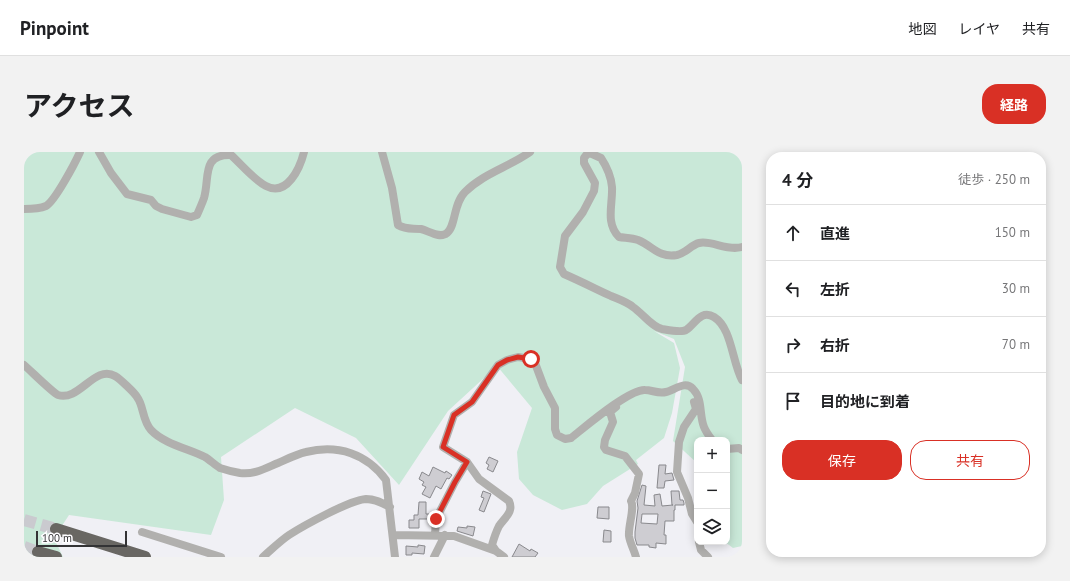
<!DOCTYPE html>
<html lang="ja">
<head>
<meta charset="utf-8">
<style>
	body { margin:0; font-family:"PT Sans","Noto Sans JP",sans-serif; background:#f2f2f2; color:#202124 }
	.controls { position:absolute; right:12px; bottom:12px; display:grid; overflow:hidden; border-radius:8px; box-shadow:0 2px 10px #0003 }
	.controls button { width:36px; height:36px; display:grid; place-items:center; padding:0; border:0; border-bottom:1px solid #e0e0e0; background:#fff; color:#202124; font:20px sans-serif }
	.scale { position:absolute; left:12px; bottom:10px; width:91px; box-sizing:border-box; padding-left:4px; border:2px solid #333335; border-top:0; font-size:11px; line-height:14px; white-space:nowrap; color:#333335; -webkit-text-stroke:3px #fefdff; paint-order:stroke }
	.stop { position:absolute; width:12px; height:12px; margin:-9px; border:3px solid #d93025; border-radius:50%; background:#fff }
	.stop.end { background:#d93025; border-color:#fff; box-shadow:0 1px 4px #0008 }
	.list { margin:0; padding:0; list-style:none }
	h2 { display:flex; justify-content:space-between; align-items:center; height:52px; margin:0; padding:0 16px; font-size:17px }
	h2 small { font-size:13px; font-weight:400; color:#757577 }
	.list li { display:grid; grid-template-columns:26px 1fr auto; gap:12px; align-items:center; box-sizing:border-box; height:56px; padding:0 16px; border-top:1px solid #e0e0e0 }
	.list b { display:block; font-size:15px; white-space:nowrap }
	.list em { font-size:13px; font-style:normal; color:#757577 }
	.actions { display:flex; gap:8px; padding:12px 16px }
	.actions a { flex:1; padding:9px 0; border:1px solid #d93025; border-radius:16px; text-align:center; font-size:14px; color:#d93025 }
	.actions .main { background:#d93025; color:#fff }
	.icon { flex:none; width:22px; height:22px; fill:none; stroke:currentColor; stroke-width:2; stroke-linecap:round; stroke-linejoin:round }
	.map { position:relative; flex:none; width:718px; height:405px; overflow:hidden; border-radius:16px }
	header { display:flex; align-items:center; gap:24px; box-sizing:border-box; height:56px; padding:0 20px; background:#fff; border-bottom:1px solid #e0e0e0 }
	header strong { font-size:19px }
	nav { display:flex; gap:22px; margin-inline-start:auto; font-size:14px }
	.intro { display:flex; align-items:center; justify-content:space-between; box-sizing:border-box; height:96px; padding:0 24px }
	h1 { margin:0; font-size:28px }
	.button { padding:10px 18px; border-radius:16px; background:#d93025; color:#fff; font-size:14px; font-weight:700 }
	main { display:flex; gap:24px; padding:0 24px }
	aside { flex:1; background:#fff; border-radius:16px; box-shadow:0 2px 10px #0003 }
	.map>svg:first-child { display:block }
	.green { fill:#c9e8d8 }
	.building { fill:#cecdd2; stroke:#89898d; fill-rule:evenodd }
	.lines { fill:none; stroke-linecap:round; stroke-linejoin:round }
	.highway-tunnel { stroke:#cacacf; stroke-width:12; stroke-dasharray:12 6; stroke-linecap:butt }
	.minor { stroke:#b1b0ae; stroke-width:8 }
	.highway { stroke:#696763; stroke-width:12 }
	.route { stroke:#d93025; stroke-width:5 }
</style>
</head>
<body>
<header>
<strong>Pinpoint</strong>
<nav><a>地図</a><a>レイヤ</a><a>共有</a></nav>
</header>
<div class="intro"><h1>アクセス</h1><a class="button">経路</a></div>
<main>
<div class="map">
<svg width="718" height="405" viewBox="0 0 718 405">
	<rect width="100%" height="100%" fill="#f0f0f5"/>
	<path class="green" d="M0 0H718V394L709 396 701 390H703V288H673V311L649 289 661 215 650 187 630 179 650 191 656 216 648 261 640 286 612 308 614 312 579 334 563 352 538 358 509 343 495 327 493 300 508 256 473 214 424 259 375 333 332 286 271 256 197 305 200 348 187 383 45 363 30 386 39 405H0Z"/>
	<path class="building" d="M465 305 474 309 469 320 463 317 465 313 462 311Z
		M635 313H642L641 322 648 321 650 328 641 329 640 336H633Z
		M409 315 421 321 422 319 428 323 425 327 423 326 417 337 412 334 406 346 398 342 402 335 398 333 400 330 395 327 398 320 405 324Z
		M618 333 622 334 620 353 631 354 630 343 636 342 638 354 649 353H648L647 339H655L656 348H659L660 351V353H651V358H650V369H641L640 383H642V392L632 391V396L625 395V393H613L611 386V380L614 356 613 349ZM618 362H634L633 372 617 371Z
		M459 339 467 342 460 360 455 358 460 346 457 345Z
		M395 350H402V362H407L406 367H395V376H385V368H390V363H394Z
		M574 355H585V367L573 366Z
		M443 374 451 375 449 384 433 379 434 375 443 376Z
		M580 378 587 379V390H579Z
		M495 392 506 399 507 397 514 401 511 405H488Z
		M394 393 401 394 400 402 388 401V403H382V394L394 395Z"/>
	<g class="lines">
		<path class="highway-tunnel" d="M0 368 32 377
			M0 395 14 400"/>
		<path class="minor" d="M75 0 87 21 103 42 127 48 132 54 138 57 167 65 173 63C175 58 178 52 180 46 186 26 177 2 207 3 218 13 229 27 242 34 263 45 276 16 280 0
			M358 0 368 36 374 73C382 78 388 76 397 77 405 79 416 87 423 81 432 74 429 52 441 40 460 21 485 15 506 0
			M0 57C7 57 15 57 22 54 31 49 51 11 56 0
			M718 95C703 99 687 88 675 91 667 93 662 101 653 103 634 106 629 94 614 88 608 86 601 86 595 85 581 71 589 52 588 35 587 24 583 15 577 6L566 1 563 2 560 6V11L571 31 570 39 559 60 541 84 536 115 540 122C556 129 572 137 587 144 594 147 603 150 609 155 618 161 628 175 638 177 644 178 657 181 662 178 671 172 677 157 690 165 708 176 708 210 718 228
			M0 213C6 218 28 240 34 243 55 250 71 212 91 224 96 227 110 240 113 245 120 254 118 268 127 278 140 292 165 297 181 305 186 308 191 313 196 316 202 318 210 320 216 321 230 323 242 316 254 311 263 307 273 302 282 300 314 292 343 302 362 328L371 405
			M670 250 672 257 660 275 655 290 653 320 664 346 668 362 673 370
			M592 255 586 260 589 270 581 288 580 295 582 298 601 304 615 322 611 341 607 349C611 356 604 374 605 384 606 391 610 398 612 405
			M703 297 715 296 718 298
			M118 380 197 405
			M369 383 430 384 472 399
			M411 383 412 367 431 330 443 310
			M675 390 677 398 684 405
			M239 405C247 398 256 389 265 383 279 374 326 348 342 347 351 347 358 351 366 355
			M410 405 421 383
			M480 405 472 399 468 393C470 386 472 380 475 374 481 365 490 360 485 349L455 327 443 310 419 295 430 263 448 250 474 213 483 208 494 205 507 207 511 211 520 235 531 256V277L533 283 541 287 547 286C561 275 605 237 621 238 628 238 634 242 642 240 651 238 661 228 669 237 679 247 675 263 680 275 682 280 685 284 688 288"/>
		<path class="highway" d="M32 377 121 405
			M14 400 32 405"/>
	</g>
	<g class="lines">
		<path class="route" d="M412 367 431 330 443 310 419 295 430 263 448 250 474 213 483 208 494 205 507 207"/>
	</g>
</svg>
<div class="controls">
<button>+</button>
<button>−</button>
<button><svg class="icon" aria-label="layers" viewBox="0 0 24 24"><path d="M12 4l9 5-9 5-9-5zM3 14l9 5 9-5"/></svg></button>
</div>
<div class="scale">100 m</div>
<div class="stop" style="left:507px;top:207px"></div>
<div class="stop end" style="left:412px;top:367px"></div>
</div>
<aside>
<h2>4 分<small>徒歩 · 250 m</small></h2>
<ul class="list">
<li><svg class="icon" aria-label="ahead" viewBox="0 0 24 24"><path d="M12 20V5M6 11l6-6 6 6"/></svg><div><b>直進</b></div><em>150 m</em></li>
<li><svg class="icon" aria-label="left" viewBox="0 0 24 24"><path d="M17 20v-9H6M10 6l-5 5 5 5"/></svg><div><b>左折</b></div><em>30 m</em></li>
<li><svg class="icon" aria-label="right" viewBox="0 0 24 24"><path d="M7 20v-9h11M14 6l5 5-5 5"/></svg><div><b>右折</b></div><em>70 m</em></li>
<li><svg class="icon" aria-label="arrive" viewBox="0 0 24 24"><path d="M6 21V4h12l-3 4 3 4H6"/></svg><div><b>目的地に到着</b></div></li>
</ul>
<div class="actions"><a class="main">保存</a><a>共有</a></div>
</aside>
</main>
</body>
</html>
